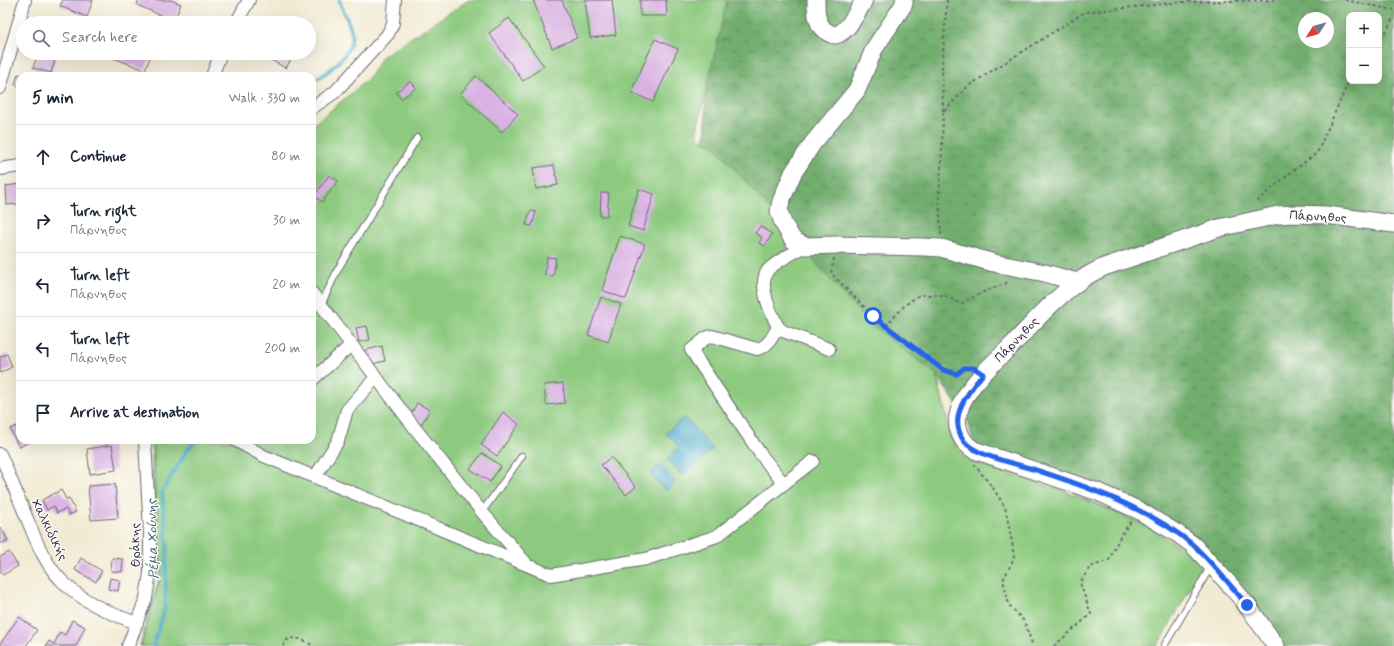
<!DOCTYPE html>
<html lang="en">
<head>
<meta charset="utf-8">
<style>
	body { margin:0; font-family:Mynerve,sans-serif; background:#f2f2f3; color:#1f2937 }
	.controls { position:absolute; right:12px; top:12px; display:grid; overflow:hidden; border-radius:8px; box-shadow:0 4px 16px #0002 }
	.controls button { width:36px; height:36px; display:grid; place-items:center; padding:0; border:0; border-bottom:1px solid #e0e1e3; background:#fff; color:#1f2937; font:20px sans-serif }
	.compass { position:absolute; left:1298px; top:12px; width:36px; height:36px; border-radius:50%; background:#fff; box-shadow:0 4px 16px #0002; rotate:234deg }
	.stop { position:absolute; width:12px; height:12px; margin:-9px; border:3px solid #2563eb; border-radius:50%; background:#fff }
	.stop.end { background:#2563eb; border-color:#fff; box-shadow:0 1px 4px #0008 }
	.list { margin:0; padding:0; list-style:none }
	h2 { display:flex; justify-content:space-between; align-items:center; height:52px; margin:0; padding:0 16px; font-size:17px }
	h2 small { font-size:13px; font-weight:400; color:#747a83 }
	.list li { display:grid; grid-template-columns:26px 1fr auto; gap:12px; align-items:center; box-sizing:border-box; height:64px; padding:0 16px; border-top:1px solid #e0e1e3 }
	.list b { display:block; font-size:15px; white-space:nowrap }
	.list p { margin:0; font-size:13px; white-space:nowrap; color:#747a83 }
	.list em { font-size:13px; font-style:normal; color:#747a83 }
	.icon { flex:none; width:22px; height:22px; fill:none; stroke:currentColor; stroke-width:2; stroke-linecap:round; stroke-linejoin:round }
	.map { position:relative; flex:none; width:1394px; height:646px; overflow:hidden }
	.search { position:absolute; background:#fff; box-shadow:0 4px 16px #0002; left:16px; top:16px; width:300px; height:44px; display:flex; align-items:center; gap:10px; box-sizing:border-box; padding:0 14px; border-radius:22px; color:#747a83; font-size:15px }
	.panel { position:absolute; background:#fff; box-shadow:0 4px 16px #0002; left:16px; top:72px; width:300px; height:372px; border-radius:12px }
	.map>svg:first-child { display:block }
	.forest { fill:url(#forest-crowns); stroke:#4a6854; fill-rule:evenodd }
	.park { fill:#8dca7f; stroke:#58765d }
	.water { fill:#4baaca; stroke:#366682 }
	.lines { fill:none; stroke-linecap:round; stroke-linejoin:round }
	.stream { stroke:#4baaca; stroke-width:3.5 }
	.building { fill:#d9b1e3 }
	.lane-casing { stroke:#6b6871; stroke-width:8 }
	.street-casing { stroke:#6b6871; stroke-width:14 }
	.secondary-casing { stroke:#6b6871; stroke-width:19 }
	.path { stroke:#6b6871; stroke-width:2; stroke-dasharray:3 3; stroke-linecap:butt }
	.lane { stroke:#fff; stroke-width:6 }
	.street { stroke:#fff; stroke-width:12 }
	.secondary { stroke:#fff; stroke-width:17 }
	.route { stroke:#2563eb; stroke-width:5 }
	.labels { text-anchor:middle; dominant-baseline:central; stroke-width:3; stroke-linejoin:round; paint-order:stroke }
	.street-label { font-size:13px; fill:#22223b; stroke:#fdfcf7 }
	.water-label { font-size:14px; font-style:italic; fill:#345f7b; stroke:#fdfcf7 }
</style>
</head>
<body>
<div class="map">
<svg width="1394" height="646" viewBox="0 0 1394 646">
	<defs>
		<pattern id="forest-crowns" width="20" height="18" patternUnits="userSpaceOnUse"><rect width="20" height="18" fill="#72ae6e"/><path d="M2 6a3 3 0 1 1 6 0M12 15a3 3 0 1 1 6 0" fill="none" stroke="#5d8d5c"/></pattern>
	</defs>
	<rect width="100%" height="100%" fill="#fdfcf7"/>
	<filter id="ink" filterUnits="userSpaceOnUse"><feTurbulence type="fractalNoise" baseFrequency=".025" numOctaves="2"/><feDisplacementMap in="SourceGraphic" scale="8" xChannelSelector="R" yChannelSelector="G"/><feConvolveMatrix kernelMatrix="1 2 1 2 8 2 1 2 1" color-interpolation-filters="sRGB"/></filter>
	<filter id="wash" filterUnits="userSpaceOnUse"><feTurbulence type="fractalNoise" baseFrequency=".012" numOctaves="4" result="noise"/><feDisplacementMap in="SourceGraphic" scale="16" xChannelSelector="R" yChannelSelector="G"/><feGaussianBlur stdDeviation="0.9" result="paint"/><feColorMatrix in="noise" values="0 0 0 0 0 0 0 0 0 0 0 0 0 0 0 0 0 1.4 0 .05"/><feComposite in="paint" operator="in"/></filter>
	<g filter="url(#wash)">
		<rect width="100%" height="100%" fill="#f2ebd4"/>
		<path class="forest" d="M703 0H1394V646H1281L1152 512 980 449 972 438 968 421 937 376 951 437 961 453 972 462 1067 492 1108 508 1145 525 1199 563 1200 567 1199 573 1157 646H140L160 574 152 486V440H312L655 292 706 132ZM1349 15H1379V81H1349ZM1304 18H1328V42H1304Z"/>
		<path class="park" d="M469 0H727L697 130 699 139 714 145 867 322 936 374 951 437 961 453 973 462 1067 492 1145 525 1186 550 1199 563 1200 570 1198 575 1157 646H141L162 574 155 484 153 440H312V126L368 79 383 56Z"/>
		<path class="water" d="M684 417 713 449 682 476 667 459 679 447 666 433Z
			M660 465 676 482 666 491 651 474Z"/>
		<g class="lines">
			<path class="stream" d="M312 82C327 74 354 53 352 33 350 24 342 9 339 0
				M153 646 165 608 167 542 162 492 187 450 196 440"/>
		</g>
		<g id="blocks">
			<path class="building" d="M63 0H93L87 17 60 6Z
				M139 0H171L181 4 174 21 137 5Z
				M533 0H562L577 38 552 48Z
				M585 0H612L616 35 590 38Z
				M640 0H666L667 16H640Z
				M509 18 544 66 523 81 489 33Z
				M655 39 678 49 653 102 631 92Z
				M38 53 56 57 51 73 33 68Z
				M112 53H146L151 55 145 70 111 57Z
				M270 53H287L293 56 286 68 267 58Z
				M18 74 25 76H20V86L15 85Z
				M476 76 518 114 502 132 460 94Z
				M411 81 416 88 401 99 396 92Z
				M554 165 558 185 536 189 533 168Z
				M329 175 338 181 322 202 314 196Z
				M20 184V204L7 205 6 186Z
				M639 189 654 194 643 231 628 226Z
				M601 193H609L607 216H600Z
				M530 211 536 212 532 226 526 225Z
				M760 226 772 234 765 246 759 243 762 237 755 233Z
				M620 236 645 244 626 299 602 290Z
				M547 257 556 258 553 276 545 275Z
				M601 297 621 304 608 342 588 335Z
				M367 326 370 340 359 342 356 328Z
				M382 346 385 361 367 365 363 351Z
				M7 354 12 367 0 373V357Z
				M563 383 565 403 546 405 544 385Z
				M417 403 430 410 421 425 409 418Z
				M503 412 519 424 497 456 481 445Z
				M20 425V440H34L19 447 10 429Z
				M112 445 116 470 90 474 87 449Z
				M482 453 501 466 490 482 470 469Z
				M611 457 636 487 626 495 601 465Z
				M115 484 118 518 91 520 88 486Z
				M61 490 66 499 69 498 76 512 69 515 66 509 57 513 54 506 47 510 42 500Z
				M0 527 8 540 0 544Z
				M9 552 18 566 3 575 0 570V557Z
				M81 558 102 571 96 582 75 570Z
				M112 558 123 559 122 572 111 571Z
				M110 578 120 580 118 591 108 589Z
				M19 617 37 630 26 646H3L0 644Z
				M72 620 85 627 76 646H46L49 641 54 644 60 632 65 635Z"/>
		</g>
	</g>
	<g filter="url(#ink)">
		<use href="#blocks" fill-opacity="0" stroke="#6b6871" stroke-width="1"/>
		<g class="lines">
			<defs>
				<path id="lane" d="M321 305 338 269 417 138
					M482 512 522 456
					M1164 646 1211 566"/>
				<path id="street" d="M236 23 249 0
					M212 76 221 53
					M0 88 25 0
					M312 108 335 92 388 34 393 23 395 0
					M0 169 20 166
					M312 293 414 427 482 512 525 562
					M778 327 783 331 829 349
					M312 380 351 345
					M235 440 264 456 551 575 646 559 717 536 813 461
					M0 454C9 474 17 495 26 516 35 538 44 563 61 580 81 601 110 614 137 623
					M315 477 338 441 347 410 376 377
					M784 484 759 452 691 350 706 338 712 336 757 349C768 347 773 336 778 327 771 313 757 284 768 270 776 261 794 253 805 246
					M128 646 146 598 150 573V533L145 440"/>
				<path id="secondary" d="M816 0C816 12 816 27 829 33 832 35 836 36 840 33 849 29 859 9 864 0
					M904 0V4L874 49 857 90 813 143 793 173 781 201 779 211 783 223 793 240 805 246 836 245 923 247 941 248 994 263 1045 273 1077 282
					M1276 646 1247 605 1231 586 1193 545 1178 534 1138 510 1098 492 974 450C961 442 954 426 959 411 965 387 997 360 1014 343 1034 322 1054 299 1078 282 1086 276 1095 271 1104 267L1219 228 1278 215 1294 214 1326 215 1394 224"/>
			</defs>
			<use href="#lane" class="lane-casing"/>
			<use href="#street" class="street-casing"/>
			<use href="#secondary" class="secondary-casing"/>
			<path class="path" d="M947 0 942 64 943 112 968 86 1085 12 1183 2 1274 0
				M1345 0 1394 10
				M1379 43 1394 17
				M1257 201 1290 173 1317 153 1349 81
				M941 235 939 198 942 150 943 112
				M834 258 831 273 873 316 943 370 957 374 964 368H970
				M886 326 905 305 919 295H944L961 304 981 293 1005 284 1009 280
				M974 464 993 488 1005 507 1012 542 1014 559 1003 580 1009 605 1024 621 1033 646
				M283 646C289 631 304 641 314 646
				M1054 646 1091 614 1080 583 1090 567 1109 560 1120 537 1131 521"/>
			<use href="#lane" class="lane"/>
			<use href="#street" class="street"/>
			<use href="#secondary" class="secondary"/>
		</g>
	</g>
	<g class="lines" filter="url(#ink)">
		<path class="route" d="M873 316 943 370 957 374 964 368H974L983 374C968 392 947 417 964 441 976 457 1020 464 1039 471 1073 482 1107 494 1138 510 1157 519 1176 531 1192 544 1212 562 1230 585 1247 605"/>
	</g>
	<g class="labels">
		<g class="street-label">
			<text transform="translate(1318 217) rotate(3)">Πάρνηθος</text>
			<text transform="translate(1017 340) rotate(-46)">Πάρνηθος</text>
			<text transform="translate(49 530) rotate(64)">Χαλκιδικής</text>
			<text transform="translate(136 545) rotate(-91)">Θράκης</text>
		</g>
		<g class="water-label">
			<text transform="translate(153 539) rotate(-92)">Ρέμα Χούνης</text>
		</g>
	</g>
</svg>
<div class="controls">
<button>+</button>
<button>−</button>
</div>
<svg class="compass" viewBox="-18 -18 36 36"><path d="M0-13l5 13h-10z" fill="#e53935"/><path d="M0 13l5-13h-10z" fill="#747a83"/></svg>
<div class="stop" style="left:873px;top:316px"></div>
<div class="stop end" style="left:1247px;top:605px"></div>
<div class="search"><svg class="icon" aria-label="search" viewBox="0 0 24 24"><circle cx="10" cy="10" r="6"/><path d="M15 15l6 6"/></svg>Search here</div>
<section class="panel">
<h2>5 min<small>Walk · 330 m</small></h2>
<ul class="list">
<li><svg class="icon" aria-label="ahead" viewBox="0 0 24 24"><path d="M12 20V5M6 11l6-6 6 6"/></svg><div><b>Continue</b></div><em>80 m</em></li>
<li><svg class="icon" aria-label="right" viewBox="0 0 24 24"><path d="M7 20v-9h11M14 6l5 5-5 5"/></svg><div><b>Turn right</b><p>Πάρνηθος</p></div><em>30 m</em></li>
<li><svg class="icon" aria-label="left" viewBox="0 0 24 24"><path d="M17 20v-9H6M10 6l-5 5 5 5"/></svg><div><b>Turn left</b><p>Πάρνηθος</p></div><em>20 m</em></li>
<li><svg class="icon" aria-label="left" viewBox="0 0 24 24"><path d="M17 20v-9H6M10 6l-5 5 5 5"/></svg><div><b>Turn left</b><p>Πάρνηθος</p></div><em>200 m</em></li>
<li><svg class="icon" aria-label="arrive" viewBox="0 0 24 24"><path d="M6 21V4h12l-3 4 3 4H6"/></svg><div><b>Arrive at destination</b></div></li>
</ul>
</section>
</div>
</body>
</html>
